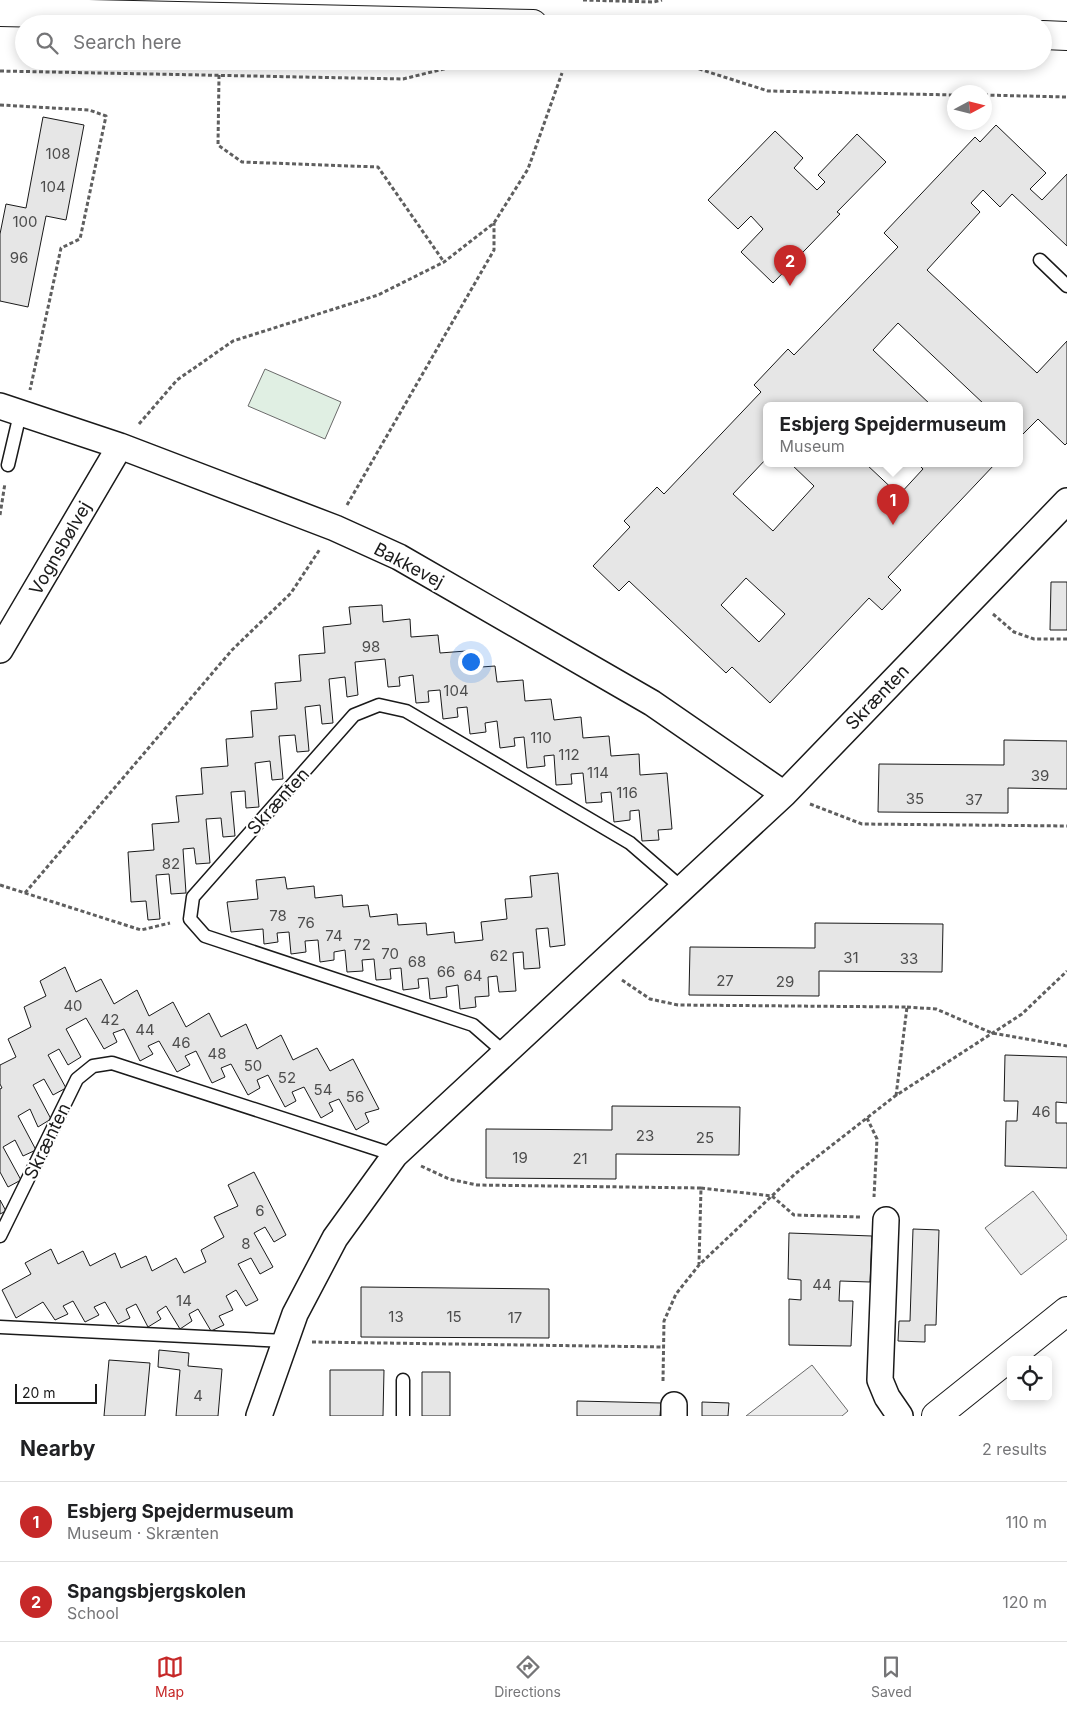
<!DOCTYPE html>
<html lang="en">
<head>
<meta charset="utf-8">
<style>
	body { margin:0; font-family:Inter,sans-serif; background:#f6f6f6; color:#202124 }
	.controls { position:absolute; right:15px; bottom:15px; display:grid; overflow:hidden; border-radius:8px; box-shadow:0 2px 12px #0003 }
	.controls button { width:45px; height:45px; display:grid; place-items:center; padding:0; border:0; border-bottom:1px solid #e0e0e0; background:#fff; color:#202124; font:25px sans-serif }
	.compass { position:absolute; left:947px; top:85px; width:45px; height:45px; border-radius:50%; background:#fff; box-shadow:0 2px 12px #0003; rotate:83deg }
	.scale { position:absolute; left:15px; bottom:12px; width:82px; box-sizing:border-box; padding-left:5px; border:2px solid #1a1a1a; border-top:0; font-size:14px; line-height:18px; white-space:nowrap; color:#1a1a1a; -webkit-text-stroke:4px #fff; paint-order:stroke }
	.you { position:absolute; left:470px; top:661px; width:18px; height:18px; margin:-12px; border:4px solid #fff; border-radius:50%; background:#1a73e8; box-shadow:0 0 0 8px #1a73e833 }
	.badge { display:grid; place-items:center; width:32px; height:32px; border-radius:50%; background:#c62828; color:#fff; font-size:16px; font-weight:700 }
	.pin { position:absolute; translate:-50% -41px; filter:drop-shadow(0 1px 2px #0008) }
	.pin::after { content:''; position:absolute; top:26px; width:18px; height:15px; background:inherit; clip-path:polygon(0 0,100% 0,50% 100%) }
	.popup { position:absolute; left:763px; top:402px; width:260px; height:65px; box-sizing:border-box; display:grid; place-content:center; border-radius:8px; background:#fff; filter:drop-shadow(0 1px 4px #0005); font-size:16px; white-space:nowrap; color:#757577 }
	.popup b { font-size:19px; color:#202124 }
	.popup::after { content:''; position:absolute; left:50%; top:100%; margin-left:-10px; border:10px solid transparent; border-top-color:#fff }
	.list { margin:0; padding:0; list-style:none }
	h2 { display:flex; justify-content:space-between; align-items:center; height:65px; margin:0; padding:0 20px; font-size:21px }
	h2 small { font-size:16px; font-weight:400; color:#757577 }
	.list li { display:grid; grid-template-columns:32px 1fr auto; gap:15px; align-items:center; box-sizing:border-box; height:80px; padding:0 20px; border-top:1px solid #e0e0e0 }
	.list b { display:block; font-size:19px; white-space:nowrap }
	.list p { margin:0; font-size:16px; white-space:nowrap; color:#757577 }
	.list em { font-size:16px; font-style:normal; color:#757577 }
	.icon { flex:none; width:28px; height:28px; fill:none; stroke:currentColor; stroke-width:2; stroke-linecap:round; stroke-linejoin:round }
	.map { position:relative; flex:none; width:1067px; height:1416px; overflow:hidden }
	.search { position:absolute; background:#fff; box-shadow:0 2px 12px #0003; left:15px; right:15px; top:15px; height:55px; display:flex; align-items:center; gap:12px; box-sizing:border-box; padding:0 18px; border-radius:28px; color:#757577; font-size:19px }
	.sheet { height:225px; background:#fff }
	nav { display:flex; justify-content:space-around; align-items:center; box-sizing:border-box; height:70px; border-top:1px solid #e0e0e0; background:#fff; font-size:14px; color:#757577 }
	nav a { display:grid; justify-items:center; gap:2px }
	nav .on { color:#c62828 }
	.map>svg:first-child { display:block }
	.green { fill:#e0efe3; stroke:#6a6a6a }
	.parking { fill:#ededed; stroke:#6a6a6a }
	.building { fill:#e6e6e6; stroke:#1a1a1a; fill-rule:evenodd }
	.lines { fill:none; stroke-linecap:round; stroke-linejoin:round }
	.service-casing { stroke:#1a1a1a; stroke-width:15 }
	.minor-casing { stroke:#1a1a1a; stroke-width:28 }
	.tertiary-casing { stroke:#1a1a1a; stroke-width:30 }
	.path { stroke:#5f5f5f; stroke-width:3; stroke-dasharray:4 2.5; stroke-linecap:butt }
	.service { stroke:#fff; stroke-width:12 }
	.minor { stroke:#fff; stroke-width:25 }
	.tertiary { stroke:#fff; stroke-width:28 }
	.labels { text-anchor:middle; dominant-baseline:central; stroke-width:4; stroke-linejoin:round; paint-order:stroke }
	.number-label { font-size:15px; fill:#4d4d4d }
	.street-label { font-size:18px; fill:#1a1a1a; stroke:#fff }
</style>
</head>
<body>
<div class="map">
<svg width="1067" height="1416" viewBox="0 0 1067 1416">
	<rect width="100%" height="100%" fill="#fff"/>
	<path class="green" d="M265 369 341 402 325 439 248 406Z"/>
	<path class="parking" d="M1033 1191 1067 1236V1239L1021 1275 985 1228Z
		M812 1365 848 1411 842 1416H746Z"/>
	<path class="building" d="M43 117 84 125 66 220 46 216 28 307 0 301V234L6 204 26 208Z
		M996 125 1046 173 1030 189 1042 200 1067 174V246L1012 194 1000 207 983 190 971 203 980 212 927 270 1037 373 1067 341V443L1065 445 1038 419 1019 438V406H984L985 405 898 323 873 350 932 406H767V458L733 494 773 531 814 486 791 464H866L899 495 923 469 918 464H995L888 577 901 590 882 610 869 598 770 703 732 667 726 673 629 581 619 591 593 566 630 527 624 521 657 487 664 494 761 392 754 385 788 349 794 355 898 247 884 233 975 137 980 142ZM746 578 785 614 759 642 721 605Z
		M775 131 803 158 794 168 817 190 825 182 818 175 857 134 886 162 837 212 840 214 773 283 741 252 763 229 751 216 738 229 708 200Z
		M1051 582H1067V630H1050Z
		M382 605 383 622 410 619 411 637 438 635 440 653 466 651 468 668 495 666 497 682 523 680 525 701 551 699 554 720 581 717 583 738 609 736 611 756 639 754 640 775 667 773 672 829 658 830 659 840 642 841 639 810 630 811V820L614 822 611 792 601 793 602 802 586 803 583 773 571 774 572 784 556 785 554 755 544 756 545 766 527 768 524 737 514 738 515 746 500 748 497 721 485 723 486 732 470 734 467 707 457 708 458 717 443 719 440 690 428 691 429 702 416 703 413 675 399 677 400 686 388 687 385 659 355 662 358 695 347 697 345 677 329 679 333 723 322 724 320 705 305 707 309 751 297 752 295 735 279 736 283 779 272 780 270 761 255 763 259 807 246 808 245 791 231 792 235 836 223 837 221 818 206 819 210 863 196 864 194 848 183 849 186 893 171 894 169 874 156 875 160 919 148 920 146 901 131 902 128 852 154 850 152 824 179 822 176 796 203 794 201 768 228 766 226 739 253 737 251 711 277 709 275 683 301 681 299 655 325 653 323 627 351 624 349 607Z
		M1004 740 1067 741V789L1008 788V813L878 812 879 764 1004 765Z
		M558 873 565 945 550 947 548 928 536 929 540 968 524 969 523 952 513 953 516 991 499 992 497 976 488 977 489 996 475 997 476 1007 460 1009 458 985 446 987 447 997 430 999 428 978 418 979 419 988 403 990 401 968 390 969 391 979 376 980 374 959 362 960 363 971 347 972 345 950 334 952V960L320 962 318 940 305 941 306 952 291 954 289 932 277 933 278 942 264 944 263 929 231 932 227 902 258 899 256 880 285 877 287 889 314 886 315 898 342 895 343 907 368 905 370 917 397 914 398 925 426 923 427 935 454 932 455 943 483 940 481 922 507 919 505 899 532 897 530 876Z
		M815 923 943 924 942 972 819 971V996L689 995 690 947 815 948Z
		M65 967 76 992 101 979 114 1004 137 990 149 1016 173 1002 186 1027 209 1013 221 1037 246 1024 257 1049 281 1035 293 1060 317 1048 330 1071 353 1059 379 1109 365 1113 369 1122 356 1130 339 1099 329 1103 333 1111 321 1118 304 1087 292 1092 296 1101 285 1107 268 1075 257 1080 260 1088 248 1095 231 1064 221 1068 225 1077 212 1083 196 1051 185 1056 190 1065 177 1072 159 1041 148 1046 153 1054 140 1061 124 1029 113 1033 117 1042 104 1049 86 1018 66 1029 81 1057 68 1065 59 1049 48 1055 66 1088 53 1095 44 1079 33 1085 51 1119 38 1127 30 1109 18 1116 36 1150 23 1156 15 1140 3 1147 21 1180 8 1187 0 1172V1089L2 1088 0 1084V1065L16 1057 8 1039 31 1027 24 1007 46 996 40 981Z
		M1005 1055 1067 1057V1103L1056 1102V1123H1067V1168L1005 1166 1006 1121H1017L1018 1101H1004Z
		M612 1106 740 1107 739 1155 616 1154V1179L486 1178V1129L612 1130Z
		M254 1172 286 1235 274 1242 265 1227 254 1233 273 1267 260 1274 251 1258 238 1264 258 1300 246 1306 236 1290 226 1296 233 1310 219 1316 224 1325 211 1331 198 1309 189 1314 192 1321 180 1329 166 1306 157 1312 161 1319 148 1327 136 1304 126 1309 130 1318 118 1324 105 1302 94 1307 99 1315 85 1322 73 1301 63 1306 68 1314 55 1320 43 1302 16 1318 2 1290 31 1274 25 1263 51 1249 58 1264 83 1251 90 1266 115 1253 121 1268 146 1256 152 1271 176 1258 184 1273 206 1262 201 1250 224 1237 214 1217 238 1206 228 1185Z
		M0 1200 6 1211 0 1214Z
		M913 1229 939 1230 936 1325H925V1342L898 1341 899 1321H910Z
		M789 1233 872 1236 870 1282 840 1281 839 1301H853L851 1346 789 1345V1299L801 1300V1280L788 1279Z
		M361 1287 549 1289V1338L361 1337Z
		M159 1350 189 1353 188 1366 222 1369 218 1416H176L180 1370 158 1367Z
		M109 1360 150 1363 145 1416H104Z
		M330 1370H384L383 1416H330Z
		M422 1372H450V1416H422Z
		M577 1401 661 1403 660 1416H577Z
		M702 1402 729 1403 728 1416H702Z"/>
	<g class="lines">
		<defs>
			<path id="service" d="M1040 260 1067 286
				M8 465 20 414
				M505 1053 473 1025 205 936 190 919 193 897 354 715 379 705 406 711 630 843 682 888
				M0 1236 77 1079 93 1066 112 1063 395 1155
				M0 1327 285 1341
				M403 1416V1380"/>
			<path id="minor" d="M0 406 120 446 335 528 399 557 652 703 784 794
				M0 650 120 446
				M886 1220 880 1380 887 1397 900 1416
				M259 1416 295 1314 335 1238 395 1155 784 794 1067 501
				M674 1416V1405"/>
			<path id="tertiary" d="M0 12 533 24
				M1043 35 1067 36
				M936 1416 1067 1311"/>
		</defs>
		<use href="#service" class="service-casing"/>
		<use href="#minor" class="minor-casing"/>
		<use href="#tertiary" class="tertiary-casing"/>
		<path class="path" d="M583 0 654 2 662 0
			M674 61 768 91 954 95
			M0 71 403 79 476 61
			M219 75 218 145 242 162 378 167 444 262
			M984 95 1067 97
			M0 105 89 110 106 116 80 239 61 248 30 390
			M139 424 177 380 233 341 378 295 444 262 494 223 528 169 562 73
			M347 505 494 250V223
			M0 515 5 483
			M993 614 1014 632 1034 639H1067
			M810 804 862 824 1067 826
			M0 885 141 930 170 923
			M25 893 232 650 291 593 320 549
			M622 980 650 999 678 1005 907 1007 896 1096
			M907 1007 936 1009 992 1033 1067 1046
			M867 1118 877 1139 874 1197
			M421 1166 449 1179 477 1185 701 1188 699 1264
			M701 1188 772 1196 794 1215 860 1217
			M312 1342 664 1347
			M663 1381 664 1321 676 1294 699 1265 795 1174 895 1096 1022 1014 1067 971"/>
		<use href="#service" class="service"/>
		<use href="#minor" class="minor"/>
		<use href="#tertiary" class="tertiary"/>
	</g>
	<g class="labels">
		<g class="number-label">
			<text x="58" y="153">108</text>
			<text x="53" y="186">104</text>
			<text x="25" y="221">100</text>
			<text x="19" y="257">96</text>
			<text x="371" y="646">98</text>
			<text x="456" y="690">104</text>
			<text x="541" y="737">110</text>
			<text x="569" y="754">112</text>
			<text x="598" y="772">114</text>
			<text x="1040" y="775">39</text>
			<text x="627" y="792">116</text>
			<text x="915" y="798">35</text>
			<text x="974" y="799">37</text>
			<text x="171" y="863">82</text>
			<text x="278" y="915">78</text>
			<text x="306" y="922">76</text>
			<text x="334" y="935">74</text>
			<text x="362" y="944">72</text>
			<text x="390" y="953">70</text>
			<text x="499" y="955">62</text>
			<text x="851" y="957">31</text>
			<text x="909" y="958">33</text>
			<text x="417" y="961">68</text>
			<text x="446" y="971">66</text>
			<text x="473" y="975">64</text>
			<text x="725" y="980">27</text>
			<text x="785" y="981">29</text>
			<text x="73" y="1005">40</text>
			<text x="110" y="1019">42</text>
			<text x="145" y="1029">44</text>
			<text x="181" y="1042">46</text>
			<text x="217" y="1053">48</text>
			<text x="253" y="1065">50</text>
			<text x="287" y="1077">52</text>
			<text x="323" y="1089">54</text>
			<text x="355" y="1096">56</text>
			<text x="1041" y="1111">46</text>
			<text x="645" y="1135">23</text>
			<text x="705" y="1137">25</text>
			<text x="520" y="1157">19</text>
			<text x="580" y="1158">21</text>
			<text x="260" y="1210">6</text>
			<text x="246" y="1243">8</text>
			<text x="822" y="1284">44</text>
			<text x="184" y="1300">14</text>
			<text x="396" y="1316">13</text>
			<text x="454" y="1316">15</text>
			<text x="515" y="1317">17</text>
			<text x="198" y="1395">4</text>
		</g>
		<g class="street-label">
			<text transform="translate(60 548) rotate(-60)">Vognsbølvej</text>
			<text transform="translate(409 565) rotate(28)">Bakkevej</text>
			<text transform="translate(877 697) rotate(-46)">Skrænten</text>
			<text transform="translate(278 801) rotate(-48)">Skrænten</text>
			<text transform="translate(47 1141) rotate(-64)">Skrænten</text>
		</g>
	</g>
</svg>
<div class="controls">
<button><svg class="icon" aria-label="locate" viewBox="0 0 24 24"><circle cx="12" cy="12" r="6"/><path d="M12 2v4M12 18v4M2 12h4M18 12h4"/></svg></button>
</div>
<svg class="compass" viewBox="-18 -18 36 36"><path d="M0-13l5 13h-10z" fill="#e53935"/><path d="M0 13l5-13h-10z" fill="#757577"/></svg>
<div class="scale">20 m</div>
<div class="you"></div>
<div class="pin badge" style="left:893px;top:525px">1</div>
<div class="popup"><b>Esbjerg Spejdermuseum</b>Museum</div>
<div class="pin badge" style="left:790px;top:286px">2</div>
<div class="search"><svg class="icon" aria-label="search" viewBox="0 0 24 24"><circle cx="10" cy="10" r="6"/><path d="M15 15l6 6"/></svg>Search here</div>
</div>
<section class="sheet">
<h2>Nearby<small>2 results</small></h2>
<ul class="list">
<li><span class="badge">1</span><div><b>Esbjerg Spejdermuseum</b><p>Museum · Skrænten</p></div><em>110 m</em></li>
<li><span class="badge">2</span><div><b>Spangsbjergskolen</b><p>School</p></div><em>120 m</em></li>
</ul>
</section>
<nav>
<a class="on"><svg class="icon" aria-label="map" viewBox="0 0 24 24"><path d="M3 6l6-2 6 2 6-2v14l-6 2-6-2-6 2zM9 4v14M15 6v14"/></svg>Map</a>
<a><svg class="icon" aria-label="directions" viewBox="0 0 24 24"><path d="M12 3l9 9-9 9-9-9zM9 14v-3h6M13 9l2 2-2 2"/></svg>Directions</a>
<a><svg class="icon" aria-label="saved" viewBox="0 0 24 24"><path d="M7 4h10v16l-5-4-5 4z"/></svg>Saved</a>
</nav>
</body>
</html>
